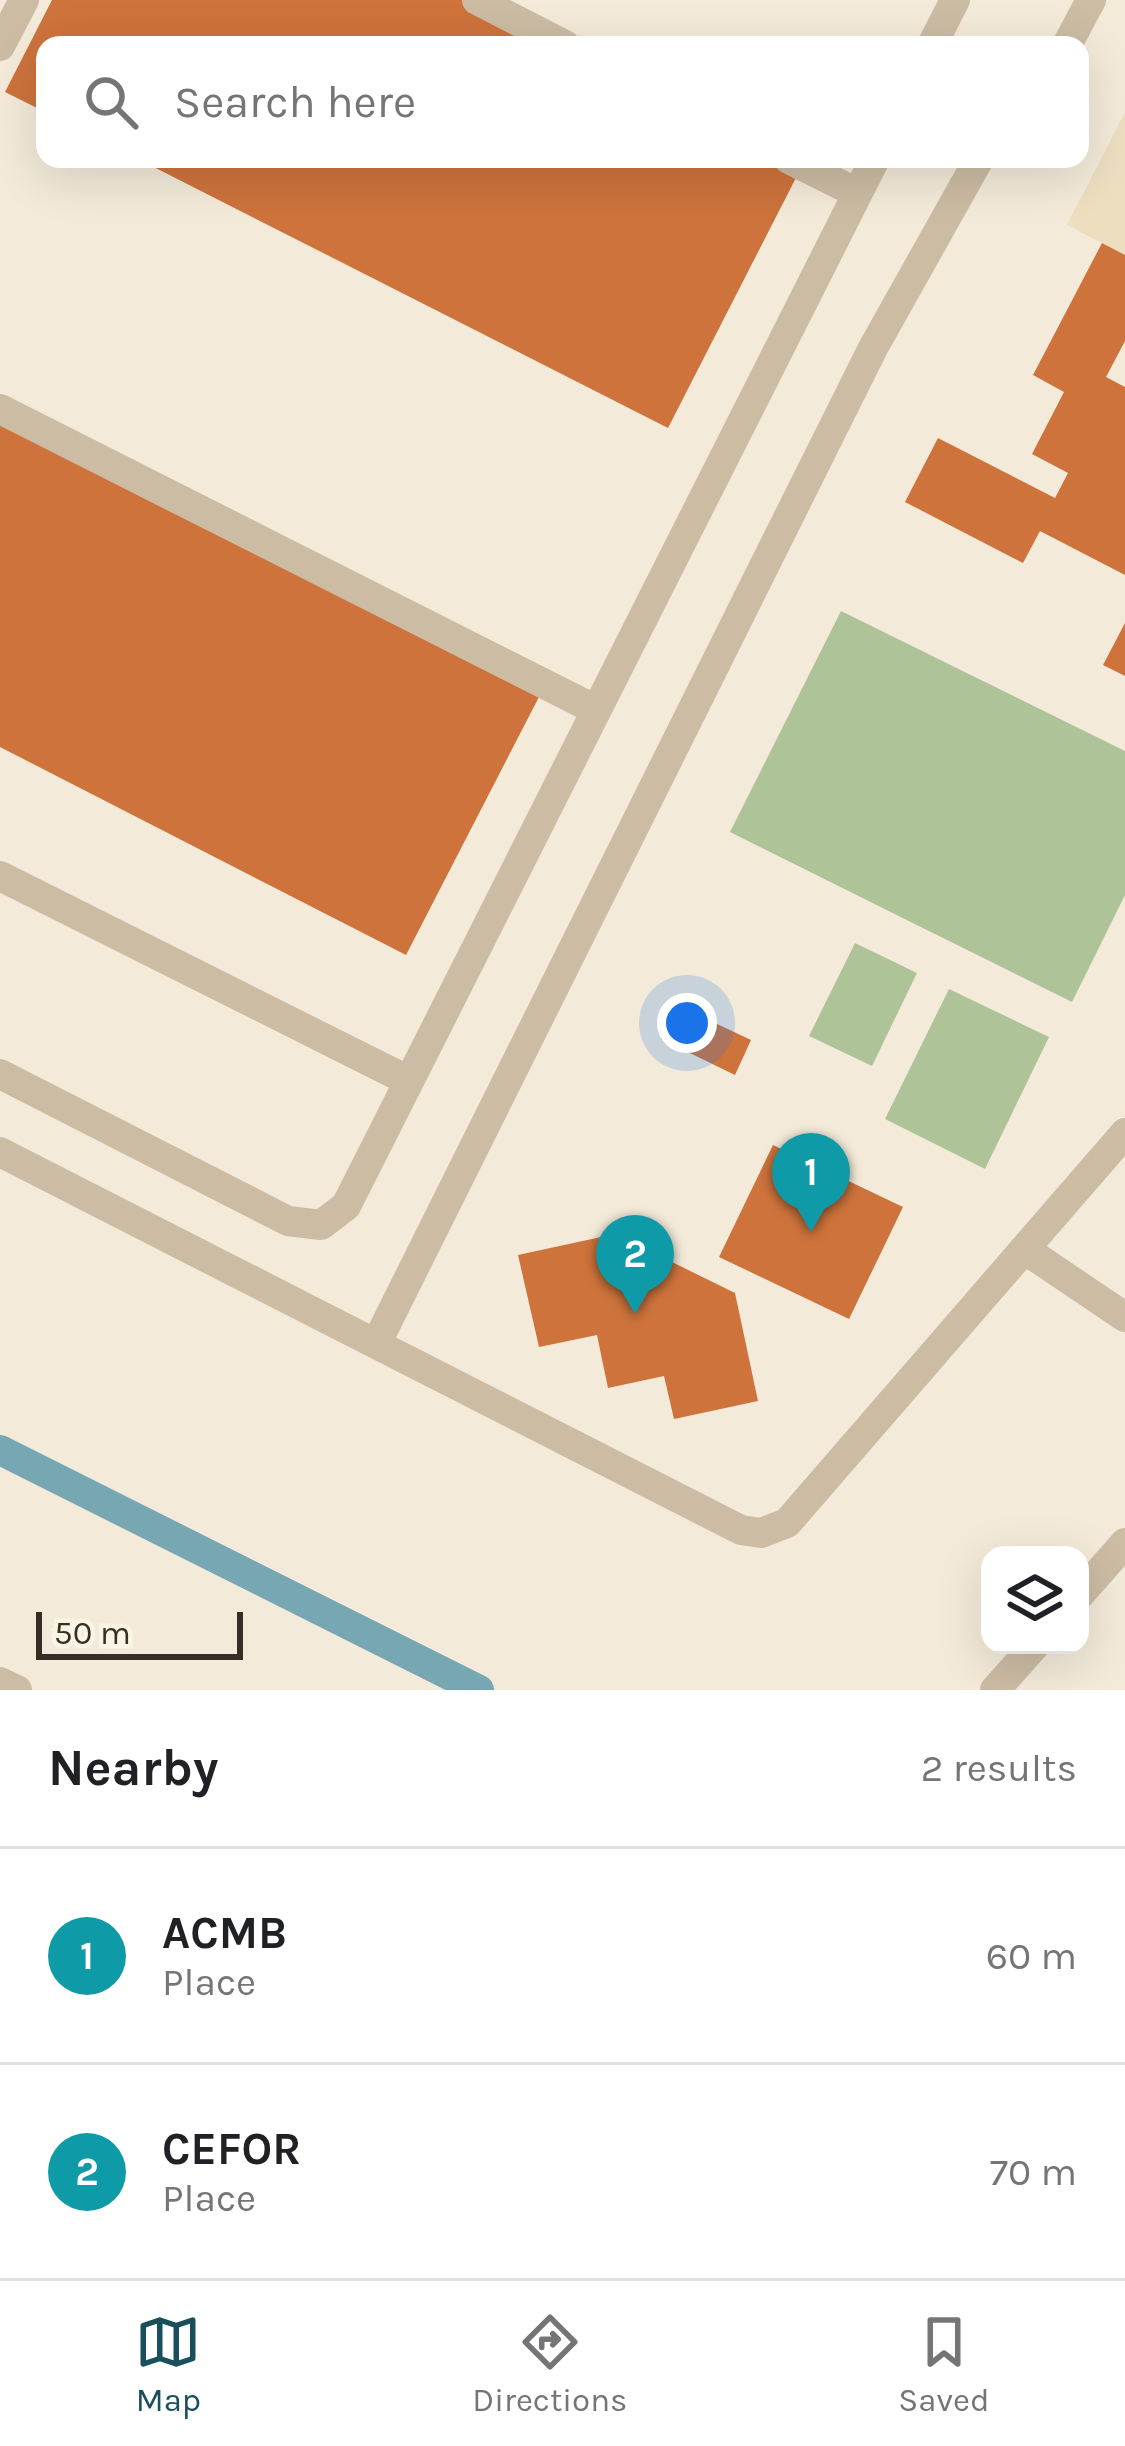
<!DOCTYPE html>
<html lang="en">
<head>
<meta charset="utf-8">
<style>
	body { margin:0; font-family:Karla,sans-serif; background:#f6f6f6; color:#202124 }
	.controls { position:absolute; right:36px; bottom:36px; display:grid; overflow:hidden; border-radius:24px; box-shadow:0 12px 48px #0002 }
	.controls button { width:108px; height:108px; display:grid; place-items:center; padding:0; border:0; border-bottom:3px solid #e0e0e0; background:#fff; color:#202124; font:60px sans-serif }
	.scale { position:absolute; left:36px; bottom:30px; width:207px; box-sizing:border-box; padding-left:12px; border:6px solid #372e26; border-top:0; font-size:33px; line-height:42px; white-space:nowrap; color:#372e26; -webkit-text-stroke:9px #faf4e5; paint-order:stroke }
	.you { position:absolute; left:687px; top:1023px; width:42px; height:42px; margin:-30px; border:9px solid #fff; border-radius:50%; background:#1a73e8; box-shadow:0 0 0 18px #1a73e833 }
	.badge { display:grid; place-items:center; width:78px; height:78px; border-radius:50%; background:#194e5b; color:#fff; font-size:39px; font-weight:700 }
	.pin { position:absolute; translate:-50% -99px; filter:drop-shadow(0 3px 6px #0008) }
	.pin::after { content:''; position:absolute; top:63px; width:42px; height:36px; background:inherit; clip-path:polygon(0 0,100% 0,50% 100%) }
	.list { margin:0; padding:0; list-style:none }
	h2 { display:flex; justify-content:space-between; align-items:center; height:156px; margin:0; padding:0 48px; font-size:51px }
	h2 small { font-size:39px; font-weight:400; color:#757577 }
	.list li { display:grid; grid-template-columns:78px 1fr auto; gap:36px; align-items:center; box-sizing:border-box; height:216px; padding:0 48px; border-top:3px solid #e0e0e0 }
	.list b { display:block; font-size:45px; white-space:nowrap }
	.list p { margin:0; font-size:39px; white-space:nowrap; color:#757577 }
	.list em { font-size:39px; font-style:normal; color:#757577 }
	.icon { flex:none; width:66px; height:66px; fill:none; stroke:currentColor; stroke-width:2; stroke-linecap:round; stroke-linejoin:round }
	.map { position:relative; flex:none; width:1125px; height:1690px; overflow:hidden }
	.search { position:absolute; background:#fff; box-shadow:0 12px 48px #0002; left:36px; right:36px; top:36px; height:132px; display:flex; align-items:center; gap:30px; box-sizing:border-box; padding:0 42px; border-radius:24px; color:#757577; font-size:45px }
	.sheet { height:588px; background:#fff }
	nav { display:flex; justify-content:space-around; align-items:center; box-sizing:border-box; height:168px; border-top:3px solid #e0e0e0; background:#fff; font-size:33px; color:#757577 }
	nav a { display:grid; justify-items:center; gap:6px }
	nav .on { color:#194e5b }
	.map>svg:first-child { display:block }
	.green { fill:#afc398 }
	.plaza { fill:#ecdebf }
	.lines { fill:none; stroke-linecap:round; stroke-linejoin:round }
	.canal { stroke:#76a7b2; stroke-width:30 }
	.building { fill:#ce733c }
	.minor { stroke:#ccbca4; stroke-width:30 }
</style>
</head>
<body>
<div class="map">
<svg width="1125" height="1690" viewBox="0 0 1125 1690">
	<rect width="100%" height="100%" fill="#f3ead9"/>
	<path class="green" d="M841 611 1125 751V895L1072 1002 730 832Z
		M855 943 917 973 872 1066 809 1036Z
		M949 989 1049 1037 985 1169 885 1119Z"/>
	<path class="plaza" d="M1125 112V255L1067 225Z"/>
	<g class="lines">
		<path class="canal" d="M0 1450 479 1690"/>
	</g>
	<path class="building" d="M52 0H469L558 45H45V112L5 92Z
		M138 159H783L801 168 668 428Z
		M1102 243 1125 255V341L1106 377 1125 387V575L1040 531 1023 563 905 502 938 438 1055 498 1068 473 1032 454 1064 392 1033 375Z
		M0 418 540 695 406 955 0 747Z
		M1125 623V676L1103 665Z
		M677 1005 751 1040 735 1075 661 1039Z
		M773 1145 903 1207 849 1319 719 1257Z
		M615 1234 735 1293 758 1401 674 1419 664 1376 608 1388 597 1335 539 1347 518 1255Z"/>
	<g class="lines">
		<path class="minor" d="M477 0 565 45
			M932 45 955 0
			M1067 45 1091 0
			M0 46 24 0
			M789 159 857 193
			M979 159 873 348 376 1344 741 1530 761 1533 787 1523 1125 1133
			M0 409 596 710
			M0 876 409 1081
			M0 1074 288 1221 321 1225 346 1206 875 159
			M0 1152 376 1344
			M1024 1249 1125 1317
			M1080 1594 1125 1543
			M0 1682 17 1690
			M995 1690 1035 1645"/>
	</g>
</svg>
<div class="controls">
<button><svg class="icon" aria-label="layers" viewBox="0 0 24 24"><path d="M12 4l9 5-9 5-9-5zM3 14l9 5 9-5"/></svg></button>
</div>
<div class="scale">50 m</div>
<div class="you"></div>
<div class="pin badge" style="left:811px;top:1232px;background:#0f9aa8">1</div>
<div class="pin badge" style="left:635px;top:1314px;background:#0f9aa8">2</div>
<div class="search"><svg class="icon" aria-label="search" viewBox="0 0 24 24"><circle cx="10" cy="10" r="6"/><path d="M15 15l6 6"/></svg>Search here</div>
</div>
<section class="sheet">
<h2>Nearby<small>2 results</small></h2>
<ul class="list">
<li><span class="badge" style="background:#0f9aa8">1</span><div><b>ACMB</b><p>Place</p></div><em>60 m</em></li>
<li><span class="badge" style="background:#0f9aa8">2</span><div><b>CEFOR</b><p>Place</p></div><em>70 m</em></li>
</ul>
</section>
<nav>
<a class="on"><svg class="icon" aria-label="map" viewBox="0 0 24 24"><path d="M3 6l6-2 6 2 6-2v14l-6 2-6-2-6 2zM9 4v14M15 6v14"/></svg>Map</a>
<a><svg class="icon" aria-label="directions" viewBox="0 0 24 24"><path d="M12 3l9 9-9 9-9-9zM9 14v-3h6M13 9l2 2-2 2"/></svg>Directions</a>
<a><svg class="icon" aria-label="saved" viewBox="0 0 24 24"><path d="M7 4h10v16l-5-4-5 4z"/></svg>Saved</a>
</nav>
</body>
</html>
